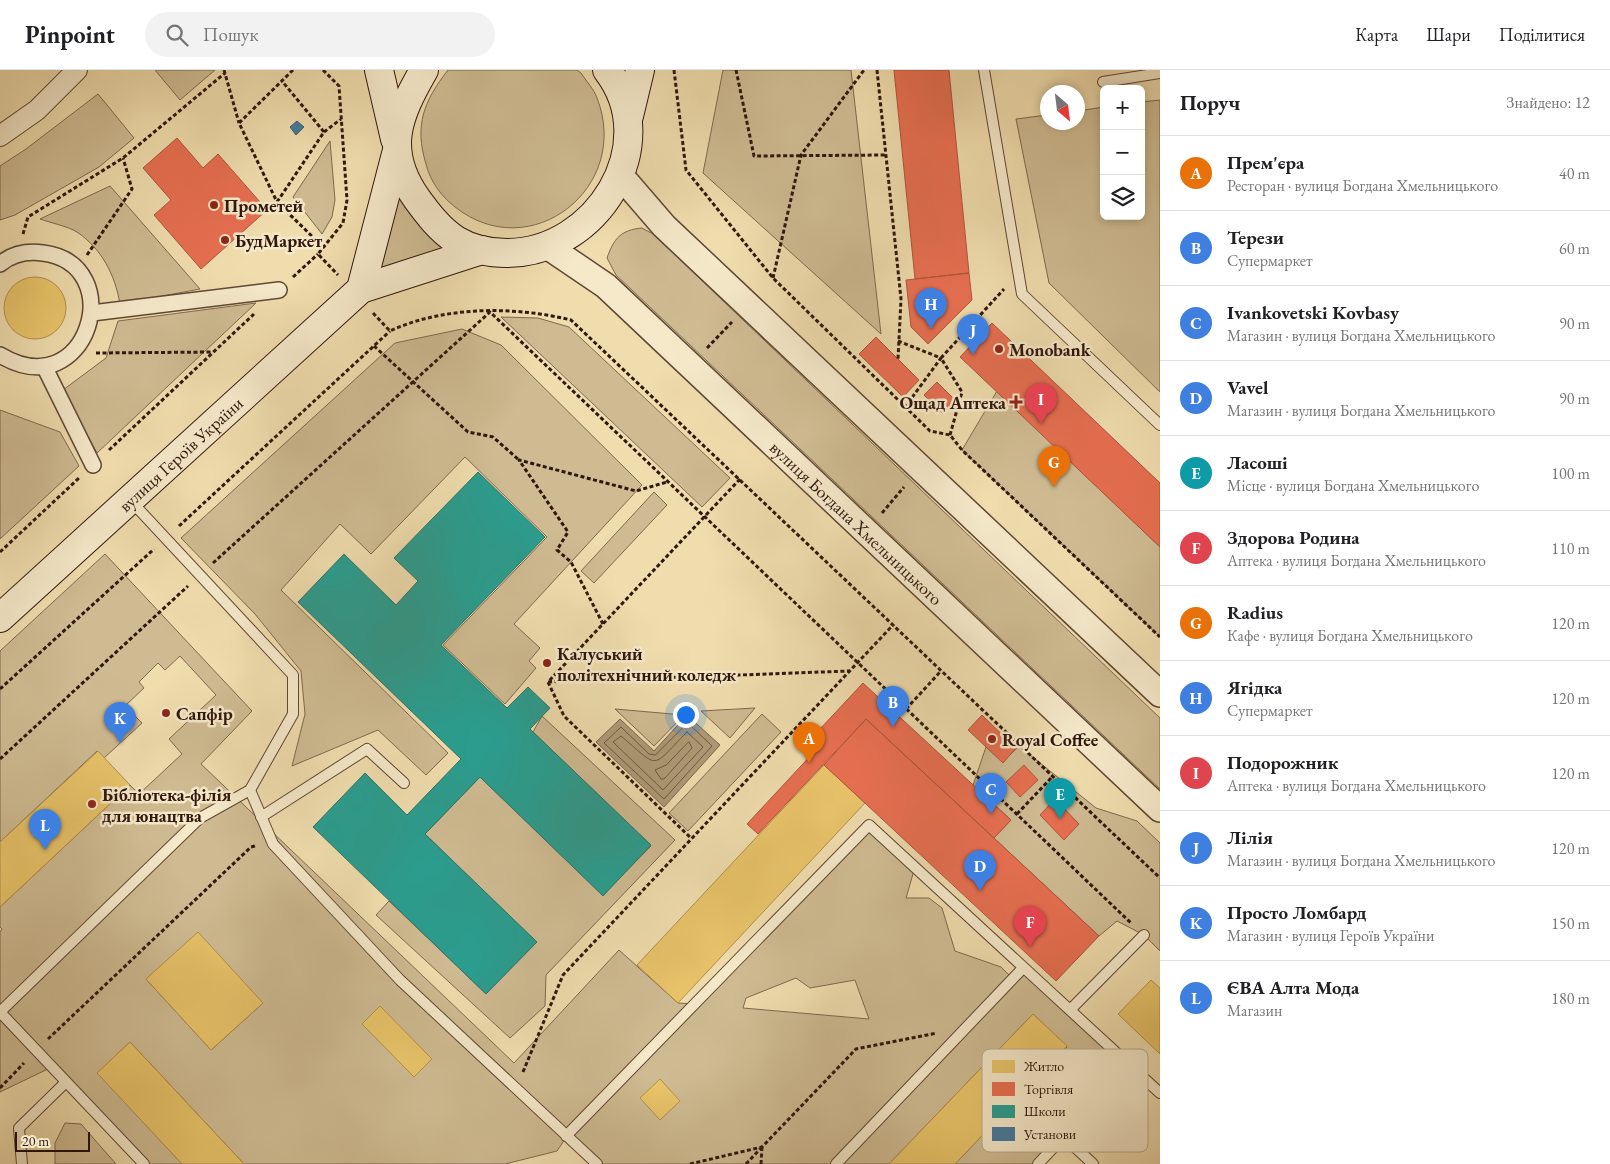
<!DOCTYPE html>
<html lang="uk">
<head>
<meta charset="utf-8">
<style>
	body { margin:0; font-family:"EB Garamond",serif; background:#f2f2f2; color:#202124 }
	.controls { position:absolute; right:15px; top:15px; display:grid; overflow:hidden; border-radius:8px; box-shadow:0 2px 8px #0003 }
	.controls button { width:45px; height:45px; display:grid; place-items:center; padding:0; border:0; border-bottom:1px solid #e0e0e0; background:#fff; color:#202124; font:25px sans-serif }
	.compass { position:absolute; left:1040px; top:15px; width:45px; height:45px; border-radius:50%; background:#fff; box-shadow:0 2px 8px #0003; rotate:152deg }
	.scale { position:absolute; left:15px; bottom:12px; width:75px; box-sizing:border-box; padding-left:5px; border:2px solid #2f170c; border-top:0; font-size:14px; line-height:18px; white-space:nowrap; color:#2f170c; -webkit-text-stroke:4px #f5e9ca; paint-order:stroke }
	.you { position:absolute; left:685px; top:644px; width:18px; height:18px; margin:-12px; border:4px solid #fff; border-radius:50%; background:#1a73e8; box-shadow:0 0 0 8px #1a73e833 }
	.badge { display:grid; place-items:center; width:32px; height:32px; border-radius:50%; background:#0f766e; color:#fff; font-size:16px; font-weight:700 }
	.pin { position:absolute; translate:-50% -41px; filter:drop-shadow(0 1px 2px #0008) }
	.pin::after { content:''; position:absolute; top:26px; width:18px; height:15px; background:inherit; clip-path:polygon(0 0,100% 0,50% 100%) }
	.list { margin:0; padding:0; list-style:none }
	h2 { display:flex; justify-content:space-between; align-items:center; height:65px; margin:0; padding:0 20px; font-size:21px }
	h2 small { font-size:16px; font-weight:400; color:#757577 }
	.list li { display:grid; grid-template-columns:32px 1fr auto; gap:15px; align-items:center; box-sizing:border-box; height:75px; padding:0 20px; border-top:1px solid #e0e0e0 }
	.list b { display:block; font-size:19px; white-space:nowrap }
	.list p { margin:0; font-size:16px; white-space:nowrap; color:#757577 }
	.list em { font-size:16px; font-style:normal; color:#757577 }
	.icon { flex:none; width:28px; height:28px; fill:none; stroke:currentColor; stroke-width:2; stroke-linecap:round; stroke-linejoin:round }
	.map { position:relative; flex:none; width:1160px; height:1094px; overflow:hidden }
	header { display:flex; align-items:center; gap:30px; box-sizing:border-box; height:70px; padding:0 25px; background:#fff; border-bottom:1px solid #e0e0e0 }
	header strong { font-size:24px }
	nav { display:flex; gap:28px; margin-inline-start:auto; font-size:18px }
	.search { width:350px; height:45px; background:#f2f2f2; display:flex; align-items:center; gap:12px; box-sizing:border-box; padding:0 18px; border-radius:28px; color:#757577; font-size:19px }
	main { display:flex }
	aside { flex:1; background:#fff }
	.map>svg:first-child { display:block }
	.green { fill:#cfbb92; stroke:#7f694f; fill-rule:evenodd }
	.water { fill:#ae9a77; stroke:#7b664c }
	.homes { fill:#e9c46a; stroke:#b1904e }
	.shops { fill:#e76f51; stroke:#b0553c }
	.schools { fill:#2a9d8f; stroke:#2c7568 }
	.public { fill:#457b9d; stroke:#3e5d72 }
	.lines { fill:none; stroke-linecap:round; stroke-linejoin:round }
	.shore { stroke:#6e5842; stroke-width:1 }
	.service-casing { stroke:#5f4834; stroke-width:12 }
	.pedestrian-casing { stroke:#5f4834; stroke-width:18 }
	.minor-casing { stroke:#5f4834; stroke-width:22 }
	.tertiary-casing { stroke:#5f4834; stroke-width:28 }
	.secondary-casing { stroke:#2f170c; stroke-width:30 }
	.path { stroke:#2f170c; stroke-width:3; stroke-dasharray:4 2.5; stroke-linecap:butt }
	.service { stroke:#f5e9ca; stroke-width:10 }
	.pedestrian { stroke:#f5e9ca; stroke-width:15 }
	.minor { stroke:#f5e9ca; stroke-width:20 }
	.tertiary { stroke:#f5e9ca; stroke-width:25 }
	.secondary { stroke:#f5e9ca; stroke-width:28 }
	.poi-dot { fill:#8f2418; stroke:#f5e9ca; stroke-width:2 }
	.labels { text-anchor:middle; dominant-baseline:central; stroke-width:5; stroke-linejoin:round; paint-order:stroke }
	.poi-label { font-size:18px; font-weight:bold; fill:#2f170c; stroke:#f5e9ca; text-anchor:start }
	.street-label { font-size:18px; fill:#2f170c; stroke:#f5e9ca }
	.key { fill:#f5e9ca; stroke:#baaa91; stroke-width:1 }
	.key-label { font-size:14px; fill:#2f170c }
</style>
</head>
<body>
<header>
<strong>Pinpoint</strong>
<div class="search"><svg class="icon" aria-label="search" viewBox="0 0 24 24"><circle cx="10" cy="10" r="6"/><path d="M15 15l6 6"/></svg>Пошук</div>
<nav><a>Карта</a><a>Шари</a><a>Поділитися</a></nav>
</header>
<main>
<div class="map">
<svg width="1160" height="1094" viewBox="0 0 1160 1094">
	<rect width="100%" height="100%" fill="#f0ddae"/>
	<filter id="stains"><feTurbulence type="fractalNoise" baseFrequency=".004" numOctaves="4"/><feColorMatrix values="0 0 0 0 .2 0 0 0 0 .09 0 0 0 0 .02 0 0 0 .5 -.17"/></filter>
	<radialGradient id="worn" r=".72"><stop offset=".6" stop-color="#630" stop-opacity="0"/><stop offset="1" stop-color="#630" stop-opacity=".3"/></radialGradient>
	<path class="green" d="M155 0H215L180 30Z
		M448 0H577L581 3C586 11 594 19 597 28 632 117 531 197 455 137 441 126 430 111 426 94 414 55 424 31 448 0Z
		M723 0H851L881 264 703 103Z
		M98 24 134 68 99 97 15 145 0 150V96L26 79Z
		M1160 30V322L1049 213 1016 49 1047 45 1048 52H1078V41L1104 37V146H1141V32Z
		M330 71 335 130 332 147 322 164 293 127Z
		M110 116 200 219 120 234C115 205 102 179 77 162 67 156 51 153 40 149Z
		M397 126 422 157 448 179 413 188 375 201Z
		M642 158 653 164 1160 648V719L616 205 607 188C614 168 621 160 642 158Z
		M256 233 97 383 63 320 106 288 118 251Z
		M501 247 538 248 569 257 730 408 702 437Z
		M462 259 501 275 642 415 514 554 540 578 529 591 536 598 505 634 443 575 547 467 465 387 371 484 340 454 281 520 448 683 426 705 378 660 292 696 305 644 301 601 255 544 181 468 395 273Z
		M997 321 1160 477V567L962 380Z
		M0 340 60 362 79 396 0 469Z
		M654 422 667 435 594 513 581 501Z
		M105 484 252 641 201 694 514 993 619 880 678 933 695 934 869 755 915 797 906 828H929L942 838 955 881 1001 897 1013 909 1023 898 1131 995 1038 1094H955L1067 977 1033 944 889 1094H597L567 1066 557 1081 505 1094H244L130 972 98 1003 182 1094H144L52 997 0 1022V862L2 859 0 857V837L130 715 139 724 182 684 169 669 216 625 180 586 165 600 158 593 139 612 144 618 125 636 142 653 104 688 97 681 0 772V581ZM796 908 810 918 855 910 869 949 743 938 746 928ZM146 909 263 933 211 980Z
		M755 638 730 668 701 641Z
		M615 639 684 645 654 676Z
		M762 644 781 662 688 761 669 743Z
		M542 646 675 770 546 905 545 936 510 968 376 845 389 831 486 924 536 872 425 764 480 707 603 825 651 776 533 662Z
		M1019 676 1096 738 1137 751 1160 773V881L1144 865 1117 851 1099 866 994 768 1011 750 973 715 986 677 1003 692Z
		M65 1053 81 1054 116 1094H55V1073Z"/>
	<path class="water" d="M687 645 720 675 664 737 596 672 620 649 654 681Z"/>
	<path class="homes" d="M4 238a31 31 0 1 1 62 0a31 31 0 1 1-62 0Z
		M98 681 130 715 0 837V772Z
		M824 695 865 733 678 933 637 895Z
		M198 862 263 933 211 980 146 909Z
		M1151 910 1160 918V984L1118 944Z
		M380 936 432 989 414 1007 362 954Z
		M1033 944 1067 976 955 1094H889Z
		M130 972 244 1094H182L97 1003Z
		M660 1009 680 1031 660 1050 640 1028Z"/>
	<path class="shops" d="M894 0H949L969 203 915 209Z
		M177 68 203 98 218 84 267 140 201 199 154 145 171 130 143 98Z
		M969 203 972 230 928 274 911 257 906 210Z
		M992 253 1160 413V477L960 287Z
		M876 267 919 310 903 327 859 284Z
		M937 312 956 331 943 344 924 325Z
		M863 613 1011 750 994 768 866 649 758 764 747 754 814 682 805 675Z
		M982 645 1016 678 1003 693 968 660Z
		M866 649 1099 866 1056 911 824 695Z
		M1024 695 1038 710 1020 727 1006 712Z
		M1055 729 1079 754 1064 770 1040 745Z"/>
	<path class="schools" d="M478 402 545 467 441 575 507 638 528 617 550 638 530 659 651 775 603 826 480 707 425 764 537 872 486 924 313 757 365 703 407 745 461 689 298 532 344 484 396 535 418 511 394 488Z"/>
	<path class="public" d="M297 51 304 57 296 65 290 57Z"/>
	<g class="lines">
		<path class="shore" d="M688 653 712 676 664 729 604 673 621 657 649 684 655 685Z
			M687 662 703 677 663 720 613 672 621 666C661 700 650 699 687 662Z
			M689 672 692 678 664 709H661L655 700 666 695Z"/>
		<defs>
			<path id="service" d="M984 0 1022 224 1160 355
				M1103 12 1160 3
				M130 430 293 605V644L250 720 200 748 0 942 144 1094
				M250 720 273 774 400 910 597 1094
				M261 747 367 679 404 713
				M1070 940 1144 865
				M566 1066 869 755 1160 1023
				M1064 1067 1093 1094
				M22 1094 19 1058 66 1012
				M836 1094 1023 898
				M1038 1094 1131 995"/>
			<path id="pedestrian" d="M0 194C12 184 28 181 43 183 130 194 88 338 0 285
				M92 243 279 220
				M44 296 93 395"/>
			<path id="minor" d="M0 66 37 40 77 0"/>
			<g id="tertiary">
				<path d="M620 105 664 156 1160 624"/>
				<path id="s1" d="M547 176 606 216 1160 739"/>
			</g>
			<g id="secondary">
				<path d="M379 0 395 69"/>
				<path d="M424 0C397 47 383 81 417 129 428 144 440 160 456 170 471 179 490 183 507 183 596 183 665 75 607 0"/>
				<path d="M629 46 640 0"/>
				<path d="M361 219 396 84"/>
				<path id="s2" d="M0 548 361 219 482 180"/>
			</g>
		</defs>
		<use href="#service" class="service-casing"/>
		<use href="#pedestrian" class="pedestrian-casing"/>
		<use href="#minor" class="minor-casing"/>
		<use href="#tertiary" class="tertiary-casing"/>
		<use href="#secondary" class="secondary-casing"/>
		<path class="path" d="M224 0 239 53
			M293 0 239 53 277 132 323 177
			M323 0 339 16 347 130 343 153 318 184 338 205
			M674 0 686 100 773 208 930 361 950 365 962 380 1160 567
			M736 0 754 86 887 85
			M877 0 901 229 898 289
			M324 62 341 49
			M277 132 324 62 282 11
			M23 164 28 147 123 88 225 3
			M87 185 132 119 123 88
			M293 207 318 184
			M773 208 801 85 864 0
			M373 243 390 261C444 236 514 236 571 250L1160 808
			M898 271 941 288 905 337
			M374 276 468 362 493 367 519 390
			M707 278 732 252
			M96 283 213 282
			M950 365 962 322 941 288 1004 219
			M109 380 254 244
			M740 409 548 612 849 601
			M882 443 904 417
			M179 456 390 261
			M0 482 79 408
			M213 493 490 242 1132 854
			M603 554 571 492 557 480 568 462 519 390 636 421 667 412
			M548 612 564 646 691 768
			M0 619 154 479
			M906 639 941 601
			M0 689 188 516
			M1017 744 1052 707
			M48 969 251 777 255 776
			M523 1002 563 905 894 554
			M0 1018 24 993
			M690 1094 762 1077 856 979 937 963
			M746 1094 762 1077
			M761 1094 762 1077"/>
		<use href="#service" class="service"/>
		<use href="#pedestrian" class="pedestrian"/>
		<use href="#minor" class="minor"/>
		<use href="#tertiary" class="tertiary"/>
		<use href="#secondary" class="secondary"/>
	</g>
	<g class="poi-dot">
		<circle cx="214" cy="135" r="5"/>
		<circle cx="225" cy="170" r="5"/>
		<circle cx="999" cy="279" r="5"/>
		<path d="M1013.5 324.5h5v5h5v5h-5v5h-5v-5h-5v-5h5z"/>
		<circle cx="547" cy="593" r="5"/>
		<circle cx="166" cy="643" r="5"/>
		<circle cx="992" cy="669" r="5"/>
		<circle cx="92" cy="734" r="5"/>
	</g>
	<g class="labels">
		<g class="poi-label">
			<text x="224" y="135">Прометей</text>
			<text x="235" y="170">БудМаркет</text>
			<text x="1009" y="279">Monobank</text>
			<text x="1006" y="332" text-anchor="end">Ощад Аптека</text>
			<text x="557" y="583">Калуський<tspan x="557" dy="21">політехнічний коледж</tspan></text>
			<text x="176" y="643">Сапфір</text>
			<text x="1002" y="669">Royal Coffee</text>
			<text x="102" y="724">Бібліотека-філія<tspan x="102" dy="21">для юнацтва</tspan></text>
		</g>
		<g class="street-label">
			<text stroke="none"><textPath href="#s2" startOffset="244">вулиця Героїв України</textPath></text>
			<text stroke="none"><textPath href="#s1" startOffset="416">вулиця Богдана Хмельницького</textPath></text>
		</g>
	</g>
	<rect x="982" y="979" width="166" height="103" rx="8" class="key"/>
	<rect x="992" y="990" width="23" height="13" fill="#e9c46a"/>
	<rect x="992" y="1012" width="23" height="14" fill="#e76f51"/>
	<rect x="992" y="1035" width="23" height="13" fill="#2a9d8f"/>
	<rect x="992" y="1057" width="23" height="14" fill="#457b9d"/>
	<g class="key-label">
		<text x="1024" y="1001">Житло</text>
		<text x="1024" y="1024">Торгівля</text>
		<text x="1024" y="1046">Школи</text>
		<text x="1024" y="1069">Установи</text>
	</g>
	<rect width="100%" height="100%" filter="url(#stains)"/>
	<rect width="100%" height="100%" fill="url(#worn)"/>
</svg>
<div class="controls">
<button>+</button>
<button>−</button>
<button><svg class="icon" aria-label="layers" viewBox="0 0 24 24"><path d="M12 4l9 5-9 5-9-5zM3 14l9 5 9-5"/></svg></button>
</div>
<svg class="compass" viewBox="-18 -18 36 36"><path d="M0-13l5 13h-10z" fill="#e53935"/><path d="M0 13l5-13h-10z" fill="#757577"/></svg>
<div class="scale">20 m</div>
<div class="you"></div>
<div class="pin badge" style="left:809px;top:693px;background:#e8710a">A</div>
<div class="pin badge" style="left:893px;top:657px;background:#3f7fe0">B</div>
<div class="pin badge" style="left:991px;top:744px;background:#3f7fe0">C</div>
<div class="pin badge" style="left:980px;top:821px;background:#3f7fe0">D</div>
<div class="pin badge" style="left:1060px;top:749px;background:#0f9aa8">E</div>
<div class="pin badge" style="left:1030px;top:877px;background:#e0444e">F</div>
<div class="pin badge" style="left:1054px;top:417px;background:#e8710a">G</div>
<div class="pin badge" style="left:931px;top:259px;background:#3f7fe0">H</div>
<div class="pin badge" style="left:1041px;top:354px;background:#e0444e">I</div>
<div class="pin badge" style="left:973px;top:285px;background:#3f7fe0">J</div>
<div class="pin badge" style="left:120px;top:673px;background:#3f7fe0">K</div>
<div class="pin badge" style="left:45px;top:780px;background:#3f7fe0">L</div>
</div>
<aside>
<h2>Поруч<small>Знайдено: 12</small></h2>
<ul class="list">
<li><span class="badge" style="background:#e8710a">A</span><div><b>Прем'єра</b><p>Ресторан · вулиця Богдана Хмельницького</p></div><em>40 m</em></li>
<li><span class="badge" style="background:#3f7fe0">B</span><div><b>Терези</b><p>Супермаркет</p></div><em>60 m</em></li>
<li><span class="badge" style="background:#3f7fe0">C</span><div><b>Ivankovetski Kovbasy</b><p>Магазин · вулиця Богдана Хмельницького</p></div><em>90 m</em></li>
<li><span class="badge" style="background:#3f7fe0">D</span><div><b>Vavel</b><p>Магазин · вулиця Богдана Хмельницького</p></div><em>90 m</em></li>
<li><span class="badge" style="background:#0f9aa8">E</span><div><b>Ласоші</b><p>Місце · вулиця Богдана Хмельницького</p></div><em>100 m</em></li>
<li><span class="badge" style="background:#e0444e">F</span><div><b>Здорова Родина</b><p>Аптека · вулиця Богдана Хмельницького</p></div><em>110 m</em></li>
<li><span class="badge" style="background:#e8710a">G</span><div><b>Radius</b><p>Кафе · вулиця Богдана Хмельницького</p></div><em>120 m</em></li>
<li><span class="badge" style="background:#3f7fe0">H</span><div><b>Ягідка</b><p>Супермаркет</p></div><em>120 m</em></li>
<li><span class="badge" style="background:#e0444e">I</span><div><b>Подорожник</b><p>Аптека · вулиця Богдана Хмельницького</p></div><em>120 m</em></li>
<li><span class="badge" style="background:#3f7fe0">J</span><div><b>Лілія</b><p>Магазин · вулиця Богдана Хмельницького</p></div><em>120 m</em></li>
<li><span class="badge" style="background:#3f7fe0">K</span><div><b>Просто Ломбард</b><p>Магазин · вулиця Героїв України</p></div><em>150 m</em></li>
<li><span class="badge" style="background:#3f7fe0">L</span><div><b>ЄВА Алта Мода</b><p>Магазин</p></div><em>180 m</em></li>
</ul>
</aside>
</main>
</body>
</html>
